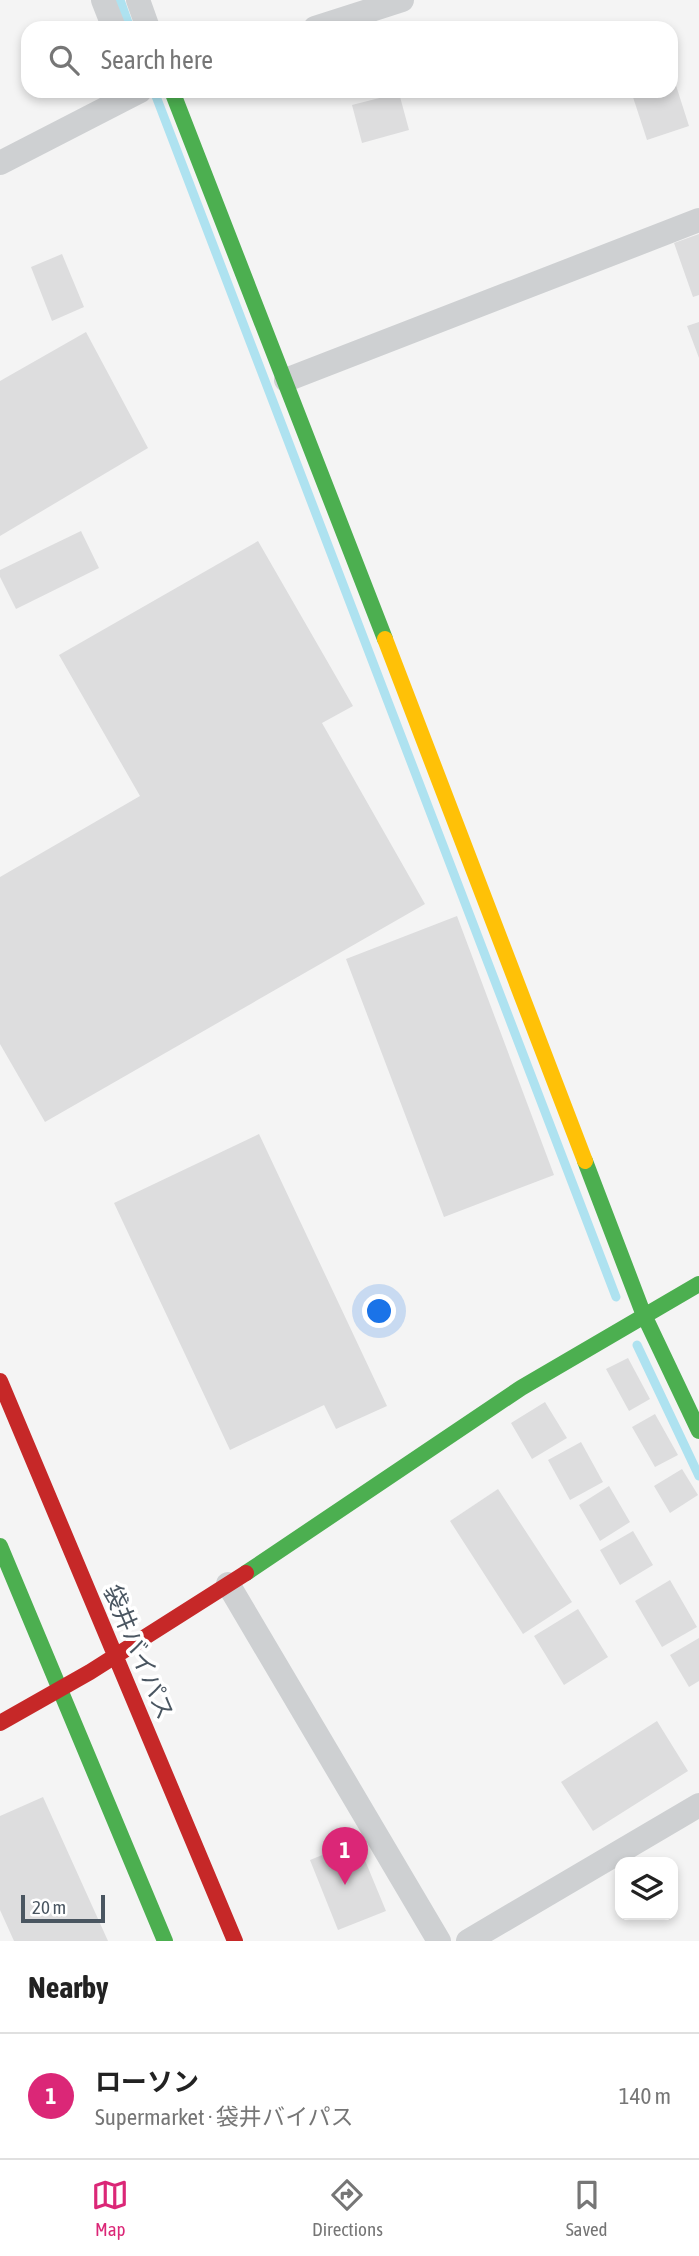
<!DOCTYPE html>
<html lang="en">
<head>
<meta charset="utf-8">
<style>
	body { margin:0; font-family:"Asap Condensed","Noto Sans JP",sans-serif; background:#f6f6f6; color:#222 }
	.controls { position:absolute; right:21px; bottom:21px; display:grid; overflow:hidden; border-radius:14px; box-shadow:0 4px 10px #0003 }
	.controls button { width:63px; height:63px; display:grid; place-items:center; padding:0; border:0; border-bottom:2px solid #e0e0e0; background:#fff; color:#222; font:35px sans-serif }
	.scale { position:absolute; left:21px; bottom:18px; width:84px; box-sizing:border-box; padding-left:7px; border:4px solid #4a5661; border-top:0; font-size:19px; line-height:24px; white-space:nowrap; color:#4a5661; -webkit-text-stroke:5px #fff; paint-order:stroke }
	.you { position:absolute; left:380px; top:1312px; width:24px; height:24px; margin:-18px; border:5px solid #fff; border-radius:50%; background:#1a73e8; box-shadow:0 0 0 10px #1a73e833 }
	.badge { display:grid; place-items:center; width:46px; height:46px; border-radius:50%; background:#db2777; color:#fff; font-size:23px; font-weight:700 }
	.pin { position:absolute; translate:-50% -58px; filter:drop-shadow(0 2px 4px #0008) }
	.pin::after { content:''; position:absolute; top:37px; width:24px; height:21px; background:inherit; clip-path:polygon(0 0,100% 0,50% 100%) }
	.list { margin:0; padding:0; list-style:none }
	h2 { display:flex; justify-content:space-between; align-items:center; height:91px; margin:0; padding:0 28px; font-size:30px }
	h2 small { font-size:23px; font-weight:400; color:#767676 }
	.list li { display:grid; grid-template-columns:46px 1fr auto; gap:21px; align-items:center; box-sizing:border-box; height:126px; padding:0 28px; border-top:2px solid #e0e0e0 }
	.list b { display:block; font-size:26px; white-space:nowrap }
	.list p { margin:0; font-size:23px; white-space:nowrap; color:#767676 }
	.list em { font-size:23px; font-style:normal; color:#767676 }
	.icon { flex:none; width:38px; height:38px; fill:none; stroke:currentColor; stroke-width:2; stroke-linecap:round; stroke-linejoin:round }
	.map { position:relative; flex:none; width:699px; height:1941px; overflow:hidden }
	.search { position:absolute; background:#fff; box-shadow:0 4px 10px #0003; left:21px; right:21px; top:21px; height:77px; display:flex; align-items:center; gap:18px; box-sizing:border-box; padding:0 24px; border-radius:21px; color:#767676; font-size:26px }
	.sheet { height:217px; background:#fff }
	nav { display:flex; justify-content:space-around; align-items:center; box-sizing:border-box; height:98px; border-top:2px solid #e0e0e0; background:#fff; font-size:19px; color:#767676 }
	nav a { display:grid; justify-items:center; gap:4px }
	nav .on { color:#db2777 }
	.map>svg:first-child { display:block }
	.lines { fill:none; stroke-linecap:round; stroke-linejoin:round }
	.stream { stroke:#aee2f0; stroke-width:9 }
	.building { fill:#ddddde }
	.street { stroke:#ced0d2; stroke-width:24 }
	.fast { stroke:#4caf50; stroke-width:16 }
	.slow { stroke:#ffc107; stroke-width:16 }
	.jam { stroke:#c62828; stroke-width:16 }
	.labels { text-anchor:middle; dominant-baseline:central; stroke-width:7; stroke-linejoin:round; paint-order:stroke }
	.street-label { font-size:24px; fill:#4a5661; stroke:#fff }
</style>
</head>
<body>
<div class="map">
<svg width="699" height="1941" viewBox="0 0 699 1941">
	<rect width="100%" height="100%" fill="#f4f4f4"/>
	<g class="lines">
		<path class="stream" d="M120 0 130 28
			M154 91 616 1297
			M637 1345 699 1476"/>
	</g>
	<path class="building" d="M672 73 689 126 647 140 631 91H671Z
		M399 93 409 130 362 143 352 105Z
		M699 234V295L693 297 674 243Z
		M62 254 84 307 52 321 31 267Z
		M699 322V358L687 326Z
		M86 332 148 448 0 536V381Z
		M81 531 99 568 16 609 0 577V570Z
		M258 541 353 706 322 723 425 904 45 1122 0 1044V877L140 796 59 655Z
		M457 916 554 1175 444 1217 346 959Z
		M259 1134 387 1406 336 1429 324 1405 230 1450 114 1203Z
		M628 1358 650 1399 629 1411 606 1369Z
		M545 1402 567 1438 532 1459 511 1423Z
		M655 1414 678 1455 655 1467 632 1427Z
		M581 1442 603 1482 570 1500 548 1460Z
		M682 1469 698 1495 670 1513 654 1486Z
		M609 1486 630 1522 600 1541 579 1505Z
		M498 1489 572 1602 523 1634 450 1521Z
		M633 1531 653 1565 620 1585 600 1550Z
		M670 1580 697 1627 662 1647 635 1601Z
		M578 1609 608 1657 564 1685 534 1636Z
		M699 1638V1681L689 1687 670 1655Z
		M657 1721 688 1771 593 1831 561 1782Z
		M43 1797 108 1941H14L0 1910V1816Z
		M357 1841 386 1911 338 1930 310 1860Z"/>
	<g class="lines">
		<path class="street" d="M103 0 114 28
			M138 0 148 28
			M315 28 402 0
			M0 163 140 91
			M286 380 699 220
			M228 1584 439 1941
			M468 1941 699 1805"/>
		<path class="fast" d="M172 91 385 639
			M585 1161 643 1313 699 1431
			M0 1546 165 1941
			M246 1573 521 1388 699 1284"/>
		<path class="slow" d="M385 639 585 1161"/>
		<path class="jam" d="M0 1381 235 1941
			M0 1723 90 1672 246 1573"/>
	</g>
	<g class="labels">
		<g class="street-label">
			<text transform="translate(139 1652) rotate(67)">袋井バイパス</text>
		</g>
	</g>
</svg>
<div class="controls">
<button><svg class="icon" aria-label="layers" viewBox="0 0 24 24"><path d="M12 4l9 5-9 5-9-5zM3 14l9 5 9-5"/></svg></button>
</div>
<div class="scale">20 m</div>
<div class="you"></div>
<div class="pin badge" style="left:345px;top:1885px">1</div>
<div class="search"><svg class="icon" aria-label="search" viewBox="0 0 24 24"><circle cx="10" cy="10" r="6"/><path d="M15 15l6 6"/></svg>Search here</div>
</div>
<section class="sheet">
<h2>Nearby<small></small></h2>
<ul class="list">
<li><span class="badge">1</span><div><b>ローソン</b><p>Supermarket · 袋井バイパス</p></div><em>140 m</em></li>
</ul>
</section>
<nav>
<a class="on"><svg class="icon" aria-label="map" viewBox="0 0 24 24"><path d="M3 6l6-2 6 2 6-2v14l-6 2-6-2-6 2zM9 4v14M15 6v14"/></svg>Map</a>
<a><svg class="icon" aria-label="directions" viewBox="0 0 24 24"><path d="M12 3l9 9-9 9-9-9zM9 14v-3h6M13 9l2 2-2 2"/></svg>Directions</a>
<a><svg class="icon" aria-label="saved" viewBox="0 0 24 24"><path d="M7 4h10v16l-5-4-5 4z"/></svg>Saved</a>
</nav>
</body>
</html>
